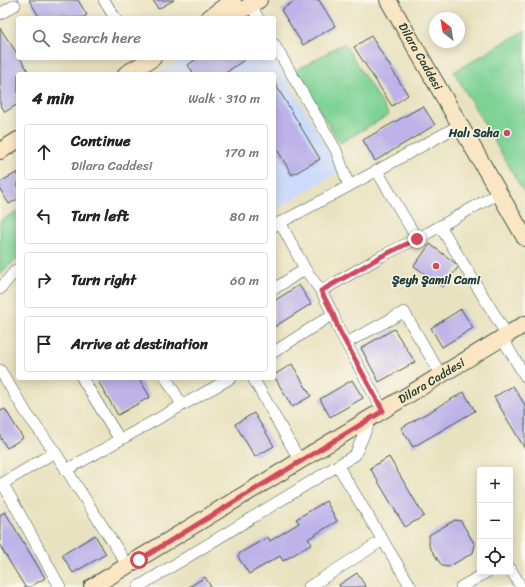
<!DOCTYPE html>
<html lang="en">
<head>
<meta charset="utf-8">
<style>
	body { margin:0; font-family:Sriracha,sans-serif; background:#f6f6f6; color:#222 }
	.controls { position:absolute; right:12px; bottom:12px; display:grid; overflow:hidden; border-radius:4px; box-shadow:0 2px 10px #0003 }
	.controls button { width:36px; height:36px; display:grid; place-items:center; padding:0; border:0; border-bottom:1px solid #e0e0e0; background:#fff; color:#222; font:20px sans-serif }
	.compass { position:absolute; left:429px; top:12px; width:36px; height:36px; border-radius:50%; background:#fff; box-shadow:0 2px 10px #0003; rotate:329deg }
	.stop { position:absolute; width:12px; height:12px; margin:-9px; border:3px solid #d1495b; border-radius:50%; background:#fff }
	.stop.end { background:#d1495b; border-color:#fff; box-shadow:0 1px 4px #0008 }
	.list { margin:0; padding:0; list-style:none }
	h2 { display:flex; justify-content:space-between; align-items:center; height:52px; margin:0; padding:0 16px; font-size:17px }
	h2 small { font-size:13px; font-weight:400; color:#767676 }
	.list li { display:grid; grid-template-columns:26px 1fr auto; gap:12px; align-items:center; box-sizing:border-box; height:56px; margin:0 8px 8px; padding:0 8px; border:1px solid #e0e0e0; border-radius:4px }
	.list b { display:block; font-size:15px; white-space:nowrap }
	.list p { margin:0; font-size:13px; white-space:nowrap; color:#767676 }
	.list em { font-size:13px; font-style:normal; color:#767676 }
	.icon { flex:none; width:22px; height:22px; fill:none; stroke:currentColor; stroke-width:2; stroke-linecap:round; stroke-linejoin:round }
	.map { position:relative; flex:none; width:525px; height:587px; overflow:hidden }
	.search { position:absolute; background:#fff; box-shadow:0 2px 10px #0003; left:16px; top:16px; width:260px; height:44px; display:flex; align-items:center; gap:10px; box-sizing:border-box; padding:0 14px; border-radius:4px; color:#767676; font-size:15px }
	.panel { position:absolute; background:#fff; box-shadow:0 2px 10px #0003; left:16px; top:72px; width:260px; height:308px; border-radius:4px }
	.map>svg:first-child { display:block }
	.built { fill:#ccdbf9 }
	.green { fill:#7ed295; stroke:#4e8864 }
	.building { fill:#bdb3e8 }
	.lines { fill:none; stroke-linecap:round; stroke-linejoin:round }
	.street-casing { stroke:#3d5649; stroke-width:12 }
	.secondary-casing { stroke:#3d5649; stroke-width:18 }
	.street { stroke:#fff; stroke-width:11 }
	.secondary { stroke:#fbe6c4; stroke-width:16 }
	.route { stroke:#d1495b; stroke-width:5 }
	.poi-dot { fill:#d1495b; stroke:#fbf7ec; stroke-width:1.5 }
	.labels { text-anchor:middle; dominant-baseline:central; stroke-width:3; stroke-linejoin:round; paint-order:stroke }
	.street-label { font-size:12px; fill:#1f3d34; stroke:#fbf7ec }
	.poi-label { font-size:12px; font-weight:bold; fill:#1f3d34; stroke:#fbf7ec; text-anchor:end }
</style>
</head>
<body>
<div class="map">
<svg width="525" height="587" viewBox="0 0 525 587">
	<rect width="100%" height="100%" fill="#fbf7ec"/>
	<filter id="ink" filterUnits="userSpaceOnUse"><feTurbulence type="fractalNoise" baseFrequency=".025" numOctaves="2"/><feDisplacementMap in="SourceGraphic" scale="8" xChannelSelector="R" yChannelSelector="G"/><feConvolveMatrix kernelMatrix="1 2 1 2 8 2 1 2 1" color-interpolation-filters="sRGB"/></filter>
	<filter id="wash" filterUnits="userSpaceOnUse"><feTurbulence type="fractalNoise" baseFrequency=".012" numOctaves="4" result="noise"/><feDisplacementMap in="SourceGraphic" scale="16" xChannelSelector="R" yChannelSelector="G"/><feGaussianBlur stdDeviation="0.9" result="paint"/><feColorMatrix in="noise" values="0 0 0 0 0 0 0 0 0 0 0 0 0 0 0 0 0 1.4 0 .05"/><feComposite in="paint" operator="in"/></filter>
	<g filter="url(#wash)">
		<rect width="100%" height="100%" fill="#e9e2c0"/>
		<path class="built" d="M274 57 340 171 274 211V74H157L183 58H274Z"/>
		<path class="green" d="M525 30V194L454 72Z
			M344 43 389 115 340 143 295 71Z
			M18 211V259L13 262 0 275V221Z"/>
		<g id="blocks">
			<path class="building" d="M29 0H78L87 15 82 18H40Z
				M153 0H174L158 9Z
				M296 0H319L335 26 303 45 281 10Z
				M0 28 18 55V58H20L30 74H18V104L5 112 0 104Z
				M371 36 408 95 392 106 354 47Z
				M198 58H247L224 74H194L188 65Z
				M274 82 320 159 292 175 274 144Z
				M423 106 435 125 375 161 363 140Z
				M18 172V199L9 204 0 189V182Z
				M430 244 459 266 443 287 414 266Z
				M299 285 311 304 274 327V301Z
				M461 309 473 328 442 347 431 328Z
				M394 329 415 362 379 382 361 348Z
				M292 364 311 396 292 407 274 376V375Z
				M104 378H139L150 397 118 415 98 381Z
				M352 380 363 398 330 417 320 399Z
				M513 386 525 405V449L494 397Z
				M464 392 475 411 413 447 401 428Z
				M0 409 1 411 5 409 23 438 7 448 0 437Z
				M254 413 274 446 255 457 235 424Z
				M389 457 424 516 405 527 370 468Z
				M326 501 337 521 308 539 312 544 283 561 280 556 249 574 238 557 240 553 268 537 270 541 299 523 296 519Z
				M5 512 45 578 30 587H25L0 546V515Z
				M455 520 461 521 475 545 473 553 448 567 442 566 429 546V535Z
				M95 535 106 554 73 573 62 555Z
				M357 573 366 587H340L339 585Z
				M205 577 211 587H189Z"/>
		</g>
	</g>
	<g filter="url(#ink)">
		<use href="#blocks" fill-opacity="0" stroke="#3d5649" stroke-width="1"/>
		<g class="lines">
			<defs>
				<path id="street" d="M104 0 115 18
					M251 5 258 18
					M0 14 15 5
					M274 44 336 150 349 186
					M377 171 417 239
					M280 222 305 269 321 291
					M274 226 349 186 460 125
					M440 226 507 335
					M0 289 15 271 18 269
					M274 289 305 269
					M333 314 339 330 383 411
					M502 338 525 376
					M346 343 404 312 441 375
					M274 352 333 314 321 291 382 256 428 233 499 193
					M0 370 27 414 55 452
					M82 378 120 440
					M166 378 182 405
					M253 378 300 461
					M338 466 411 587
					M66 470 231 378
					M3 484 60 587
					M0 485 55 452 128 566
					M510 568 521 587
					M138 587 355 455 371 418
					M309 587 383 540
					M461 587 487 572"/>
				<g id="secondary">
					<path id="s1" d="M388 0 525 238"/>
					<path d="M209 18 233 0"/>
					<path d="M229 18 259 0"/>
					<path d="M126 74 153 58"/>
					<path d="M0 151 18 140"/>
					<path id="s2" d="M92 587 525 324"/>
				</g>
			</defs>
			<use href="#street" class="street-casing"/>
			<use href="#secondary" class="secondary-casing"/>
			<use href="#street" class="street"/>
			<use href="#secondary" class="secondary"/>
		</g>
	</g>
	<g class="lines" filter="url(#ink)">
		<path class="route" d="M139 560 383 411 339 330 333 314 321 291 382 256 417 239"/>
	</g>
	<g class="poi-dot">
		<circle cx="507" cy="133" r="4"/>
		<circle cx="436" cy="266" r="4"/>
	</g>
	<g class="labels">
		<g class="street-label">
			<text stroke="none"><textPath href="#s1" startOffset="65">Dilara Caddesi</textPath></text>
			<text stroke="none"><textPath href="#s2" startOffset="397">Dilara Caddesi</textPath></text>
		</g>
		<g class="poi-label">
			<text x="499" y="133">Halı Saha</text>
			<text x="436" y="280" text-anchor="middle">Şeyh Şamil Cami</text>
		</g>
	</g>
</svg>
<div class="controls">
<button>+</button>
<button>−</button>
<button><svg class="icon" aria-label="locate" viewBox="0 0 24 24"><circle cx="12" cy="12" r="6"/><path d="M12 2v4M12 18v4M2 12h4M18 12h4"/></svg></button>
</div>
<svg class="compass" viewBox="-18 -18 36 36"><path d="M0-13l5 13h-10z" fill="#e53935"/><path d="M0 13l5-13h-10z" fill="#767676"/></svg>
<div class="stop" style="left:139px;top:560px"></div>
<div class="stop end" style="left:417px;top:239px"></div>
<div class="search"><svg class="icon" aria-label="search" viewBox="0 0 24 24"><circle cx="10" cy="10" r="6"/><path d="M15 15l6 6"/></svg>Search here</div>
<section class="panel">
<h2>4 min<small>Walk · 310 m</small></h2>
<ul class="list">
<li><svg class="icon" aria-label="ahead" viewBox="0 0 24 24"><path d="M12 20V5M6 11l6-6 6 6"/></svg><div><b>Continue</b><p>Dilara Caddesi</p></div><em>170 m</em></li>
<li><svg class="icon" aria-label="left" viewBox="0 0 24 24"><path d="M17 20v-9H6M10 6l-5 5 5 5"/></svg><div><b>Turn left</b></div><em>80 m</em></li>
<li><svg class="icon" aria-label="right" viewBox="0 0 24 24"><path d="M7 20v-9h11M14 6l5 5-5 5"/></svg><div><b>Turn right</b></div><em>60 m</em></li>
<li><svg class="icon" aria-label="arrive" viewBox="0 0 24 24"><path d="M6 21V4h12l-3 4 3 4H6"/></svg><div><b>Arrive at destination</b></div></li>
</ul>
</section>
</div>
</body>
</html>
